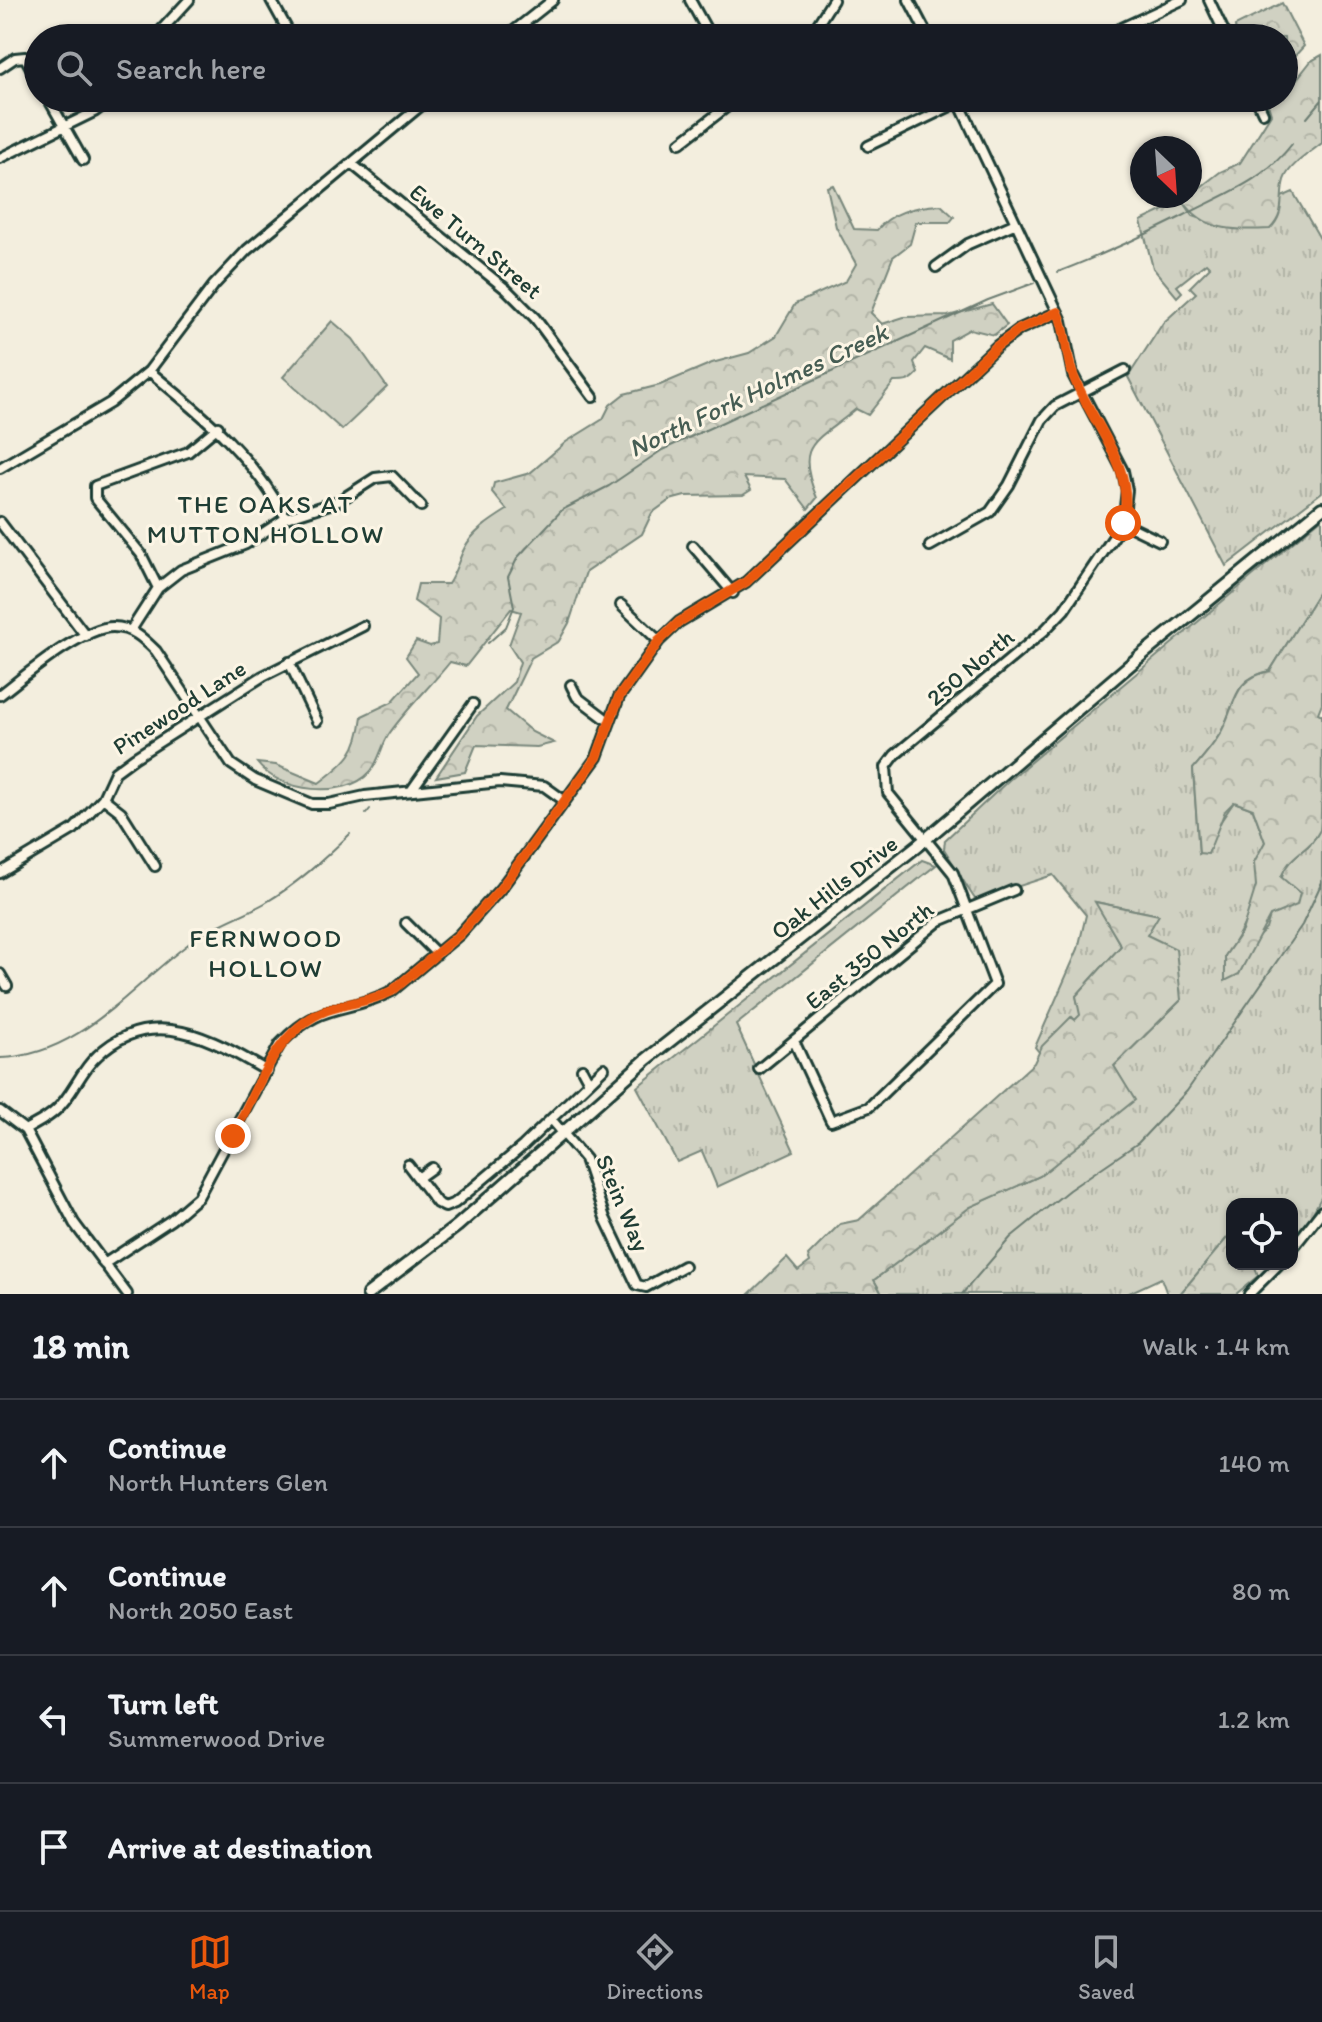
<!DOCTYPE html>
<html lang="en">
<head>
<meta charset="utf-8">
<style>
	body { margin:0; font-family:Itim,sans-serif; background:#242831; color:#f1f3f6 }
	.controls { position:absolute; right:24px; bottom:24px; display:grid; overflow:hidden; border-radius:16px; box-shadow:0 2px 6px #0004 }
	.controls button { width:72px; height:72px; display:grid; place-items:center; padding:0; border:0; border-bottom:2px solid #363941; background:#171b24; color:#f1f3f6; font:40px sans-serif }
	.compass { position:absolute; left:1130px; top:136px; width:72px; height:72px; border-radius:50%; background:#171b24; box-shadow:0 2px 6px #0004; rotate:155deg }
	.stop { position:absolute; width:24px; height:24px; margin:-18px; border:6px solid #ea580c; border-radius:50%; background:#fff }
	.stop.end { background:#ea580c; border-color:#fff; box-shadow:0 2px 8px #0008 }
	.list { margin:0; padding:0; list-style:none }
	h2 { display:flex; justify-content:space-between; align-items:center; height:104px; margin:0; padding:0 32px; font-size:34px }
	h2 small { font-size:26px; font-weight:400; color:#9ea1a6 }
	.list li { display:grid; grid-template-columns:52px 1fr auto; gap:24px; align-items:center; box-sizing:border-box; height:128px; padding:0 32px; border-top:2px solid #363941 }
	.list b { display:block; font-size:30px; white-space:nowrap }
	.list p { margin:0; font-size:26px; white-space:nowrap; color:#9ea1a6 }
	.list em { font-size:26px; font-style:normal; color:#9ea1a6 }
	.icon { flex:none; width:44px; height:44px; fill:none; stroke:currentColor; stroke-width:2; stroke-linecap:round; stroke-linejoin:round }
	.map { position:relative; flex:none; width:1322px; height:1294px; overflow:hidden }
	.search { position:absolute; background:#171b24; box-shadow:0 2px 6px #0004; left:24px; right:24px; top:24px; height:88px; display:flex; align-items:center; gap:20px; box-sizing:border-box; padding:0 28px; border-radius:44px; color:#9ea1a6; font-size:30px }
	.sheet { height:616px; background:#171b24 }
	nav { display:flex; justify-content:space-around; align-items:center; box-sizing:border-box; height:112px; border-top:2px solid #363941; background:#171b24; font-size:22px; color:#9ea1a6 }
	nav a { display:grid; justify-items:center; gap:4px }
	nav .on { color:#ea580c }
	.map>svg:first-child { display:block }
	.grass { fill:url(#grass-tufts); stroke:#78877b; stroke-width:2 }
	.forest { fill:url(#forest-crowns); stroke:#78877b; stroke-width:2 }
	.green { fill:#d0d1c2; stroke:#78877b; stroke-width:2 }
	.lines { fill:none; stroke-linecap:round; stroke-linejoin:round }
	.stream { stroke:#6c7d72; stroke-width:2 }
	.minor-casing { stroke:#1f3d34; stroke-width:14 }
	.major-casing { stroke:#1f3d34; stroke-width:16 }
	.minor { stroke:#fcf5e5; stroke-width:8 }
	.major { stroke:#fcf5e5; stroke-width:10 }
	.route { stroke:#ea580c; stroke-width:10 }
	.labels { text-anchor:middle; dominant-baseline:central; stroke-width:6; stroke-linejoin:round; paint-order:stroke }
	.street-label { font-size:24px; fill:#1f3d34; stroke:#fcf5e5 }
	.water-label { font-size:26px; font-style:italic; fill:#465d53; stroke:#fcf5e5 }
	.neighbourhood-label { font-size:26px; letter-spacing:2px; fill:#1f3d34; stroke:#fcf5e5 }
</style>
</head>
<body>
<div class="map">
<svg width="1322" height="1294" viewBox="0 0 1322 1294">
	<defs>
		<pattern id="grass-tufts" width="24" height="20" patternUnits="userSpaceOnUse" patternTransform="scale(2)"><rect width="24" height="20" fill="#d0d1c2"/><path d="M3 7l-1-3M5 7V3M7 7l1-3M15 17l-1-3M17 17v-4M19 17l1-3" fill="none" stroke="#b2b4a7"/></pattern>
		<pattern id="forest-crowns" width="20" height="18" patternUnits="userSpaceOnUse" patternTransform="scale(2)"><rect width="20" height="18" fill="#d0d1c2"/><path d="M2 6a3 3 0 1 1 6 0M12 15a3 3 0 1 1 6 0" fill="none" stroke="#b2b4a7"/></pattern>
	</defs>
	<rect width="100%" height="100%" fill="#f3eede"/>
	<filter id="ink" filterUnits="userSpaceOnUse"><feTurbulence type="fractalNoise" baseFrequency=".0125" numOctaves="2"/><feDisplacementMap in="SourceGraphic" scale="16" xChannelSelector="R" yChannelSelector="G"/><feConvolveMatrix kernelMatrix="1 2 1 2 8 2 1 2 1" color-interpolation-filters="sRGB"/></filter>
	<g filter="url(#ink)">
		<path class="grass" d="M1293 192 1322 242V492L1226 566 1128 377 1163 323 1196 293 1190 287 1210 267 1206 263 1177 286 1182 292 1177 297 1153 268 1141 221 1183 201 1193 216 1218 225Z
			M1322 518V587L1270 671C1232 678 1236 704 1221 732 1214 745 1203 757 1193 769L1199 853 1234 802 1253 809 1265 842C1254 862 1258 864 1256 885 1254 910 1239 936 1225 956L1239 974 1255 940 1266 929 1287 860 1310 845 1322 826V1196L1310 1218 1292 1238V1204H1232V1232L1180 1294H1167L1161 1278 1127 1294H882L874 1280 970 1207 1040 1176 1134 1100 1114 1066 1181 1000 1146 935 1158 915 1096 902 1121 946 1076 996 1081 1015 1075 1020 1072 1017 1039 1052 1035 1047 1078 949 1086 915 1053 875 976 900C972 897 951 859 944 849L945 840 1009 780Z
			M922 860 936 865 736 1025 794 1151 717 1187 702 1151 677 1162 637 1087Z"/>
		<path class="forest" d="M1282 3 1304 46 1284 68V38H1236L1235 26Z
			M1322 55V143C1310 153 1289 165 1284 180 1279 199 1286 213 1270 229 1235 230 1206 233 1183 201L1220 172 1240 163 1271 114 1266 98H1284V91L1286 93 1311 61Z
			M833 185 854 229 877 230C892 211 918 206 941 205L954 217 950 222H916L910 244 893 257 871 313 882 324 904 317 948 316 992 304 1007 325 994 335 970 329 950 340V359L925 348 914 362 918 373C910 382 906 382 894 382L868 415 856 409C817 442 793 442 817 498L808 509 785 479 744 477 751 490 743 495 685 496 670 500 652 513 642 534 586 572 569 623 559 641 531 658 506 710 532 732 554 743 537 747 476 745 465 772 436 777 477 716 514 682 520 662 509 645 521 612 511 609 466 666 450 662C431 686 407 708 389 734 382 744 378 764 370 772 345 800 279 792 257 763L276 765 319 783C348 761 358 752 362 716L392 702 418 673 406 657 416 641 430 646 437 644 439 619 414 601 418 584H448C456 572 458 561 464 549 472 532 491 520 507 510L492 492 494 483 530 473 566 442 603 419 610 405 624 394 660 385 712 363 749 353 776 336 795 304 846 281 856 264 836 227 827 187Z
			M1322 587V703L1318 713 1322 715C1322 737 1322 814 1320 830 1309 852 1290 853 1281 877L1300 893 1297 905 1270 916 1239 974 1225 981V956L1242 931 1256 886 1254 862 1265 842 1253 809 1234 802 1225 811 1208 854 1199 853 1193 769C1203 757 1214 745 1221 732 1237 703 1232 679 1270 671Z
			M1095 902 1159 915 1147 935 1176 949 1181 1000 1114 1066 1135 1100 1040 1176 970 1207 874 1280 882 1294H749L787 1258 798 1271 810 1262 808 1256 840 1224 859 1220 1034 1063 1042 1046 1071 1017 1075 1020 1080 1015 1076 996 1121 946Z
			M1232 1232V1264H1254L1258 1276 1236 1294H1180Z"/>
		<path class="green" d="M332 321 353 339 387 387 342 430 283 377Z"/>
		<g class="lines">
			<path class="stream" d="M1307 118 1322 100
				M1058 272C1102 255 1139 238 1181 217 1222 195 1263 182 1292 144
				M488 643 506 627 514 607 508 577 518 557 562 510 609 486 662 450 988 300 1034 283
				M366 814 370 809
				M0 1058C82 1056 133 983 194 940 216 924 242 916 265 903 297 884 323 860 350 834
				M962 1294 1011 1237 1069 1190 1138 1143 1187 1091 1302 925 1322 882"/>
			<defs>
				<path id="minor" d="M271 0 292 38
					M690 0 711 38
					M909 0 929 38
					M1209 0 1227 38
					M816 27 833 0
					M154 38 189 0
					M505 38 553 0
					M1100 38 1182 0
					M0 68 15 58 25 57 38 81
					M48 98 83 160
					M402 98 415 109
					M1068 98V101
					M1256 98 1263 113
					M680 143 738 98
					M868 146 959 102
					M0 158 94 112 113 98
					M352 164 507 290 535 318 593 397
					M936 267 968 244 1016 223
					M149 371C206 418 250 453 286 518
					M0 468 110 403 149 371 214 285 247 250 430 98
					M0 522 86 636
					M1123 523 1160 541
					M693 546 733 593
					M930 546 990 512 1009 485 1042 420 1055 406 1125 370
					M158 588 141 554 95 498V486L188 452 218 427
					M621 605 659 641
					M131 630 158 588 181 570 246 544 286 518 339 501 375 478 392 476 421 506
					M289 662 317 721
					M571 685 577 697 610 722
					M0 695C25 676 82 627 113 627 132 627 144 639 156 651L231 764 255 780 312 804H329L365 796 500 782 544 786 565 801
					M411 791 473 704
					M103 798 121 812 155 866
					M0 873 74 829 103 798 115 772 134 758 263 676 363 626
					M406 923 437 954
					M0 974 7 986
					M794 1041 831 1121 869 1107 995 984 953 873 888 793 886 767 895 755 1044 631 1064 610 1123 523 1127 490 1123 471 1073 375 1062 321 957 98
					M582 1069 589 1082
					M759 1069 939 921 1014 890
					M0 1111 25 1130 74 1223 127 1294
					M551 1119 585 1159 605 1218 637 1285 646 1287 684 1266
					M25 1130C35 1124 47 1119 56 1110 73 1095 80 1071 97 1056 152 1003 214 1040 267 1071
					M408 1165 437 1203 445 1207 455 1203 523 1146 604 1068
					M418 1178 432 1168
					M1292 1249 1322 1211
					M104 1264 171 1220 198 1197 280 1044C322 1000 345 1015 392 991L459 935 501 888 597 757 619 697 659 641 679 622 746 582 997 346 1020 329 1058 312
					M1249 1294 1279 1264"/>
				<path id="major" d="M368 1294 457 1226 647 1059 926 839 1138 658 1322 508"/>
			</defs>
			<use href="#minor" class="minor-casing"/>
			<use href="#major" class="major-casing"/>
			<use href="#minor" class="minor"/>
			<use href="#major" class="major"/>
		</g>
	</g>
	<g class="lines" filter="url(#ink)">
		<path class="route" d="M233 1136C257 1090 275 1030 327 1010 349 1002 370 1002 392 991L459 935 501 888 597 757 619 697 659 641 679 622 746 582 997 346 1020 329 1058 312C1067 331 1065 352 1072 372 1090 424 1137 464 1123 523"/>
	</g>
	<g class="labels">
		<g class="street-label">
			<text transform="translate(476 241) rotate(40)">Ewe Turn Street</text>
			<text transform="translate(970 667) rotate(-40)">250 North</text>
			<text transform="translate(179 707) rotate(-33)">Pinewood Lane</text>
			<text transform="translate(834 887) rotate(-38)">Oak Hills Drive</text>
			<text transform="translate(869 955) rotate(-39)">East 350 North</text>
			<text transform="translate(623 1203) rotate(67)">Stein Way</text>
		</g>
		<g class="water-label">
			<text transform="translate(758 390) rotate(-25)">North Fork Holmes Creek</text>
		</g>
		<g class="neighbourhood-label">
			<text x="266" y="504">THE OAKS AT<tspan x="266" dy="30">MUTTON HOLLOW</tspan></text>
			<text x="266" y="938">FERNWOOD<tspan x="266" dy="30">HOLLOW</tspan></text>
		</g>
	</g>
</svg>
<div class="controls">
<button><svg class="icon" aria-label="locate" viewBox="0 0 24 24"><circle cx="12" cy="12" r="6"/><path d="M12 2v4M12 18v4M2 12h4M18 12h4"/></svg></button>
</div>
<svg class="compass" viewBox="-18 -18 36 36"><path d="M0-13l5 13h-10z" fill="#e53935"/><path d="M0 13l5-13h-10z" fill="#9ea1a6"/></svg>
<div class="stop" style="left:1123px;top:523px"></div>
<div class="stop end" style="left:233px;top:1136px"></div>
<div class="search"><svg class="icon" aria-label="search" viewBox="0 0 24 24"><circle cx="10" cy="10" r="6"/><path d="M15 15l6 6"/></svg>Search here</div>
</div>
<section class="sheet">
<h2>18 min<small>Walk · 1.4 km</small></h2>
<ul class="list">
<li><svg class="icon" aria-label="ahead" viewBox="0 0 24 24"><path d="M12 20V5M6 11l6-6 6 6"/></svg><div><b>Continue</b><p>North Hunters Glen</p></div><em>140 m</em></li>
<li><svg class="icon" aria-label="ahead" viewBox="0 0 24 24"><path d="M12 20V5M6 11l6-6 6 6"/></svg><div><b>Continue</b><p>North 2050 East</p></div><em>80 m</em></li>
<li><svg class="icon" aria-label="left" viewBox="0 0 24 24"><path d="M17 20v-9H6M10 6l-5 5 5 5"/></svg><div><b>Turn left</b><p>Summerwood Drive</p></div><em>1.2 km</em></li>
<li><svg class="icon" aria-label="arrive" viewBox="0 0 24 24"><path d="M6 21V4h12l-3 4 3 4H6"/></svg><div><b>Arrive at destination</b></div></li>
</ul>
</section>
<nav>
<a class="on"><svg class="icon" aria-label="map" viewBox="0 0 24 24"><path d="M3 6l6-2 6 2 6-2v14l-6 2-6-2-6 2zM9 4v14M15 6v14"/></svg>Map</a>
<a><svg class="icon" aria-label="directions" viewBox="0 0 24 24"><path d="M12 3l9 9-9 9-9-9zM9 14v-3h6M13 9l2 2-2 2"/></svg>Directions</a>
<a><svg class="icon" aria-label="saved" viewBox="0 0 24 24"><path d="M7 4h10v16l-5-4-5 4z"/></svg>Saved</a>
</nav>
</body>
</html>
